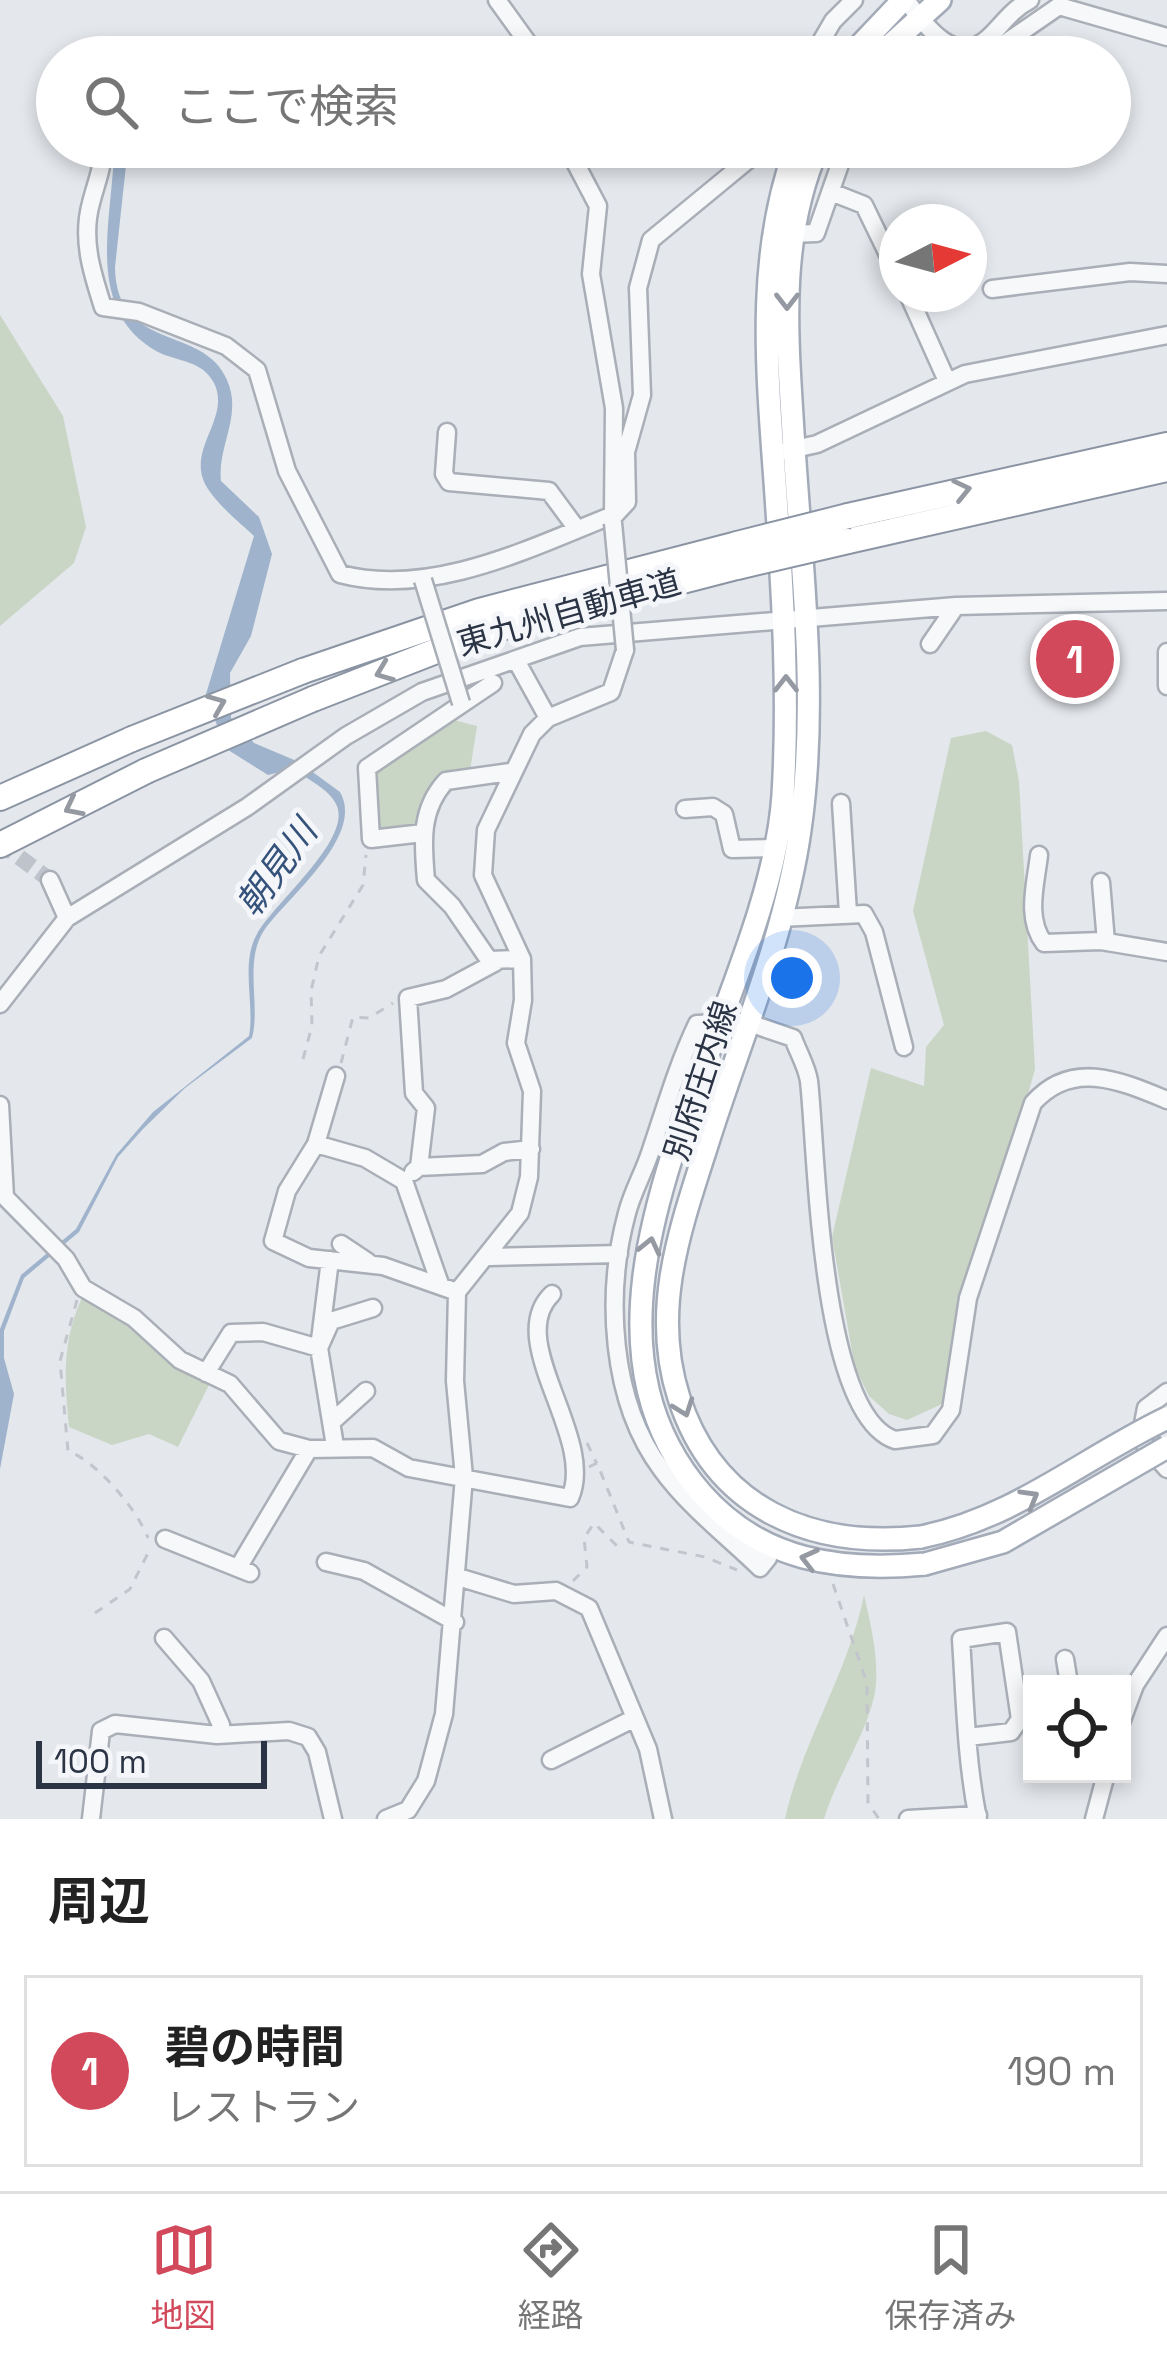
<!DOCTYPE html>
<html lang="ja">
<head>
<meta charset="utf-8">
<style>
	body { margin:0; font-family:"Space Grotesk","Noto Sans JP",sans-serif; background:#f6f6f6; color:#222 }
	.controls { position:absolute; right:36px; bottom:36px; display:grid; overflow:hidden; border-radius:0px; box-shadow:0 6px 18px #0003 }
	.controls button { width:108px; height:108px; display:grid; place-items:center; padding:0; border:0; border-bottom:3px solid #e0e0e0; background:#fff; color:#222; font:60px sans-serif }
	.compass { position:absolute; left:879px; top:204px; width:108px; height:108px; border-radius:50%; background:#fff; box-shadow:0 6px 18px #0003; rotate:84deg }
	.scale { position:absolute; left:36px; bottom:30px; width:231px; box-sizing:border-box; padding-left:12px; border:6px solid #2b3445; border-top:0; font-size:33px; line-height:42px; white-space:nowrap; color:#2b3445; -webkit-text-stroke:9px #f4f6f9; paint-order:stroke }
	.you { position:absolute; left:792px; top:978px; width:42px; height:42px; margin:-30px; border:9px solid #fff; border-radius:50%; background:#1a73e8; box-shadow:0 0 0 18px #1a73e833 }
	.badge { display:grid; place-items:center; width:78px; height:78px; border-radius:50%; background:#d1495b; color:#fff; font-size:39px; font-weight:700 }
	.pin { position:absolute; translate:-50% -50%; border:6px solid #fff; box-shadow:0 3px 12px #0006 }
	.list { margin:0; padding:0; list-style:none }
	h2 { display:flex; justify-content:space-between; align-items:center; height:156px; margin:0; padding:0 48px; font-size:51px }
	h2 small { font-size:39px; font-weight:400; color:#767676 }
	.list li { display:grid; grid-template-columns:78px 1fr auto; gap:36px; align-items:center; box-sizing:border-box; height:192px; margin:0 24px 24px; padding:0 24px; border:3px solid #e0e0e0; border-radius:0px }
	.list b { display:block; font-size:45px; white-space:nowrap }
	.list p { margin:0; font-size:39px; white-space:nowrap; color:#767676 }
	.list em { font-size:39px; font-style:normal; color:#767676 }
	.icon { flex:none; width:66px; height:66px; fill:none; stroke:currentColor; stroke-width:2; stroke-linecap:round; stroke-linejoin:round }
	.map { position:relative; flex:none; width:1167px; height:1819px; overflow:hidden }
	.search { position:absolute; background:#fff; box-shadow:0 6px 18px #0003; left:36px; right:36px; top:36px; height:132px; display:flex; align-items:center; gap:30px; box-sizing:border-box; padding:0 42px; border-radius:66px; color:#767676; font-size:45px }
	.sheet { height:372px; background:#fff }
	nav { display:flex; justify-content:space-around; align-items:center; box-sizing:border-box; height:168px; border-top:3px solid #e0e0e0; background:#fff; font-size:33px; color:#767676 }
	nav a { display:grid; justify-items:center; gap:6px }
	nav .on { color:#d1495b }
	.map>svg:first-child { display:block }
	.green { fill:#c9d6c5 }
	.water { fill:#9fb4cc }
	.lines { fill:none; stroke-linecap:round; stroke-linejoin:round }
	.minor-tunnel { stroke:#bfc3cb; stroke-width:16; stroke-dasharray:16 8; stroke-linecap:butt }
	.minor-casing { stroke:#a9aeb7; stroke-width:21 }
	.major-casing { stroke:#a3abb8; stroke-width:26 }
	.highway-casing { stroke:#8b94a3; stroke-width:28 }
	.path { stroke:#c2c5cb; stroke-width:3; stroke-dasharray:9 9; stroke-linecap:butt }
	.minor { stroke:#f7f8fa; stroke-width:16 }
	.major { stroke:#fff; stroke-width:21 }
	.highway { stroke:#fff; stroke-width:24 }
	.minor-bridge-casing { stroke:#a9aeb7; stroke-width:21; stroke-linecap:butt }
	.major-bridge-casing { stroke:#a3abb8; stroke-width:26; stroke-linecap:butt }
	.highway-bridge-casing { stroke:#8b94a3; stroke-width:28; stroke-linecap:butt }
	.minor-bridge { stroke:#f7f8fa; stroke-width:16 }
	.major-bridge { stroke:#fff; stroke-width:21 }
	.highway-bridge { stroke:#fff; stroke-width:24 }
	.oneway { stroke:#959aa2 }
	.labels { text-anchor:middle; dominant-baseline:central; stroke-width:10; stroke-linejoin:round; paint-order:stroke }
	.street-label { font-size:33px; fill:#2b3445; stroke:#f4f6f9 }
	.water-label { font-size:36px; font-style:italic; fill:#34527a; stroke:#f4f6f9 }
</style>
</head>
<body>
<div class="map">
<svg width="1167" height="1819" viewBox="0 0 1167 1819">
	<rect width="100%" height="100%" fill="#e4e7ec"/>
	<path class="green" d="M0 315 63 416 86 527 74 563 0 626Z
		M442 717 477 726 470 771 456 774 419 828 375 836 372 766Z
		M986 731 1012 745 1019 781 1035 1069 942 1404 907 1420 889 1414 869 1396 855 1368 832 1237 871 1068 924 1086 926 1047 944 1025 913 911 951 738Z
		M83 1295 137 1326 211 1381 178 1447 149 1434 112 1445 69 1427C64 1377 62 1341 83 1295Z
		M864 1595C871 1625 881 1667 874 1697 864 1739 836 1778 824 1819H785C802 1741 848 1674 864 1595Z"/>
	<path class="water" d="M114 147H128L115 267C116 353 204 324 227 380 243 416 217 446 221 481L259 517 272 554 251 636 230 673 231 718 254 743 299 762 340 792C365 835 290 895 265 929 243 961 261 1004 252 1038L185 1088 143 1129 118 1157 79 1232 24 1278 4 1331V1358L14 1394 0 1469V1329L21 1275 76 1229 116 1155 153 1112 249 1036C255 1004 240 964 257 934 274 903 354 838 336 804 329 789 306 778 292 769L268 775 225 748 206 694 254 536C239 522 220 507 208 489 183 451 232 419 214 383 202 360 178 362 158 352 81 310 114 215 114 147Z"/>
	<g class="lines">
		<path class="minor-tunnel" d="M0 843 50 880"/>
		<defs>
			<path id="minor" d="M497 0 538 57
				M906 0C924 24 955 68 988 38 1003 24 1011 10 1030 0
				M812 57 833 21 854 0
				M985 57 1059 6 1167 37
				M103 147C103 168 96 183 91 203 81 239 92 273 103 307L139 312 226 346 257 370 287 471 340 574C431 598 530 548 613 515L614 408 591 274 598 206 567 147
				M831 192 864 205 897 273
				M791 234 816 233 846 147
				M992 289 1130 272 1167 274
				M908 294 947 381
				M447 432 444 474 449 482 549 491 577 529
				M786 451 817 444 965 374 1167 335
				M613 517 627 502 626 452 642 395 638 288 651 240 764 147
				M930 644 956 606
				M1167 652V686
				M517 662 548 718
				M510 772 446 781C419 810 423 845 426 880L452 906 489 960 522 959
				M841 803 848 913
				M685 809 713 807 724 814 732 849 774 848
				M423 833 371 839 367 768 493 683
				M1039 855C1036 883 1025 918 1044 943L1101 941 1167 952
				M50 880 67 918
				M1101 882 1106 942
				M779 918 864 914 874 932 904 1047
				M0 1004 67 918 247 807 346 736 422 692 580 637 956 606 1167 601
				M336 1076 316 1144 287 1191 273 1241 309 1258 383 1266 457 1292
				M0 1105 5 1197 66 1259 83 1288 134 1318 180 1360 230 1384 279 1441 309 1449 373 1448 409 1468 570 1498C597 1437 503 1341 552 1294
				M316 1144 365 1158 404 1181 440 1284
				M419 1167 426 1108 414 1093 408 998 446 989 496 962
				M413 1172 419 1167 482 1164 504 1152 531 1149
				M341 1244 368 1262
				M489 1257 619 1254
				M330 1260 319 1348 335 1446
				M206 1373 231 1333 263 1332 319 1348 331 1321 373 1308
				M1167 1392 1146 1408 1140 1439 1167 1469
				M334 1420 366 1391
				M165 1539 250 1573
				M737 1546 768 1558 760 1568C727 1536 689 1507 662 1470 610 1401 605 1294 627 1213 632 1193 643 1174 650 1153 665 1109 677 1066 697 1024L746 1022 793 1038C798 1052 807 1067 809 1081 817 1151 819 1415 895 1440L933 1435 951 1410 968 1298 1033 1103C1072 1059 1121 1081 1167 1100
				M326 1562 364 1571 455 1622
				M238 1568 309 1449
				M458 1577 514 1594 556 1591 589 1608 648 1749 663 1819
				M1065 1659 1069 1684
				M1122 1720 1135 1685 1167 1636
				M217 1735 289 1731 308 1737 317 1752 333 1819
				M968 1737 1011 1732 1020 1719 1007 1632 961 1639C965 1699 966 1760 978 1819
				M551 1760 635 1718
				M91 1819 101 1731 115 1724 217 1735 221 1725 201 1681 164 1638
				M386 1819 408 1810 426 1781 444 1714 464 1477 455 1381 457 1292 520 1213 529 1177 532 1091 516 1043 523 1000 522 959 483 875 486 830 532 734 548 718 611 692 625 650
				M908 1819 978 1815
				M1094 1819 1106 1774"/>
			<path id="major" d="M849 57 903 0
				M877 57 940 0
				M796 147C754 260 768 379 776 496 783 596 789 695 783 795 769 1008 532 1299 702 1494 761 1561 840 1572 925 1564
				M818 147C778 239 787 334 793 432 801 564 819 698 800 830 785 936 740 1041 708 1142 681 1227 650 1309 679 1398 715 1509 811 1549 921 1537"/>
			<path id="highway" d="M848 516 1167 445
				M848 541 1167 469
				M303 671 479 611 737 544
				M313 699 485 632 737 567
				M0 798 132 739
				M0 845 146 771"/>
		</defs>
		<use href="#minor" class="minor-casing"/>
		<use href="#major" class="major-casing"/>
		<use href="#highway" class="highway-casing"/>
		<path class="path" d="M303 1059 312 1026 311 991 319 956 363 885 366 855
			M341 1063 353 1017 369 1018 393 1003
			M77 1300 60 1361 68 1451C96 1461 137 1509 148 1538
			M587 1443 596 1462
			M589 1467 597 1463 629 1542 705 1557 737 1570
			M573 1581 587 1567 584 1538 594 1523 617 1546 625 1544
			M833 1584 867 1683 868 1803 879 1819
			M95 1613 130 1589 151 1547"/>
		<use href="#minor" class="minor"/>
		<use href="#major" class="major"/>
		<use href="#highway" class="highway"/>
		<defs>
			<path id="minor-bridge" d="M613 523 625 650
				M423 580 461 703"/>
			<path id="major-bridge" d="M921 1537C1015 1518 1083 1458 1167 1418
				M925 1564 1003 1542 1167 1447"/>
			<path id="highway-bridge" d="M737 544 848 516
				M737 567 848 541
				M132 739 303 671
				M146 771 313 699"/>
		</defs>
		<use href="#minor-bridge" class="minor-bridge-casing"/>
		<use href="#major-bridge" class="major-bridge-casing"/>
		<use href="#highway-bridge" class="highway-bridge-casing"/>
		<use href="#minor-bridge" class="minor-bridge"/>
		<use href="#major-bridge" class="major-bridge"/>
		<use href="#highway-bridge" class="highway-bridge"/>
	</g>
	<defs><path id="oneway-chevron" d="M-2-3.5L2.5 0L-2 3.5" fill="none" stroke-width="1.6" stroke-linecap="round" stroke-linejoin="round" transform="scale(3)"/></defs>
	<g class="oneway">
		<use href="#oneway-chevron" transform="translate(787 301) rotate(90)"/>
		<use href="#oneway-chevron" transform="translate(962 490) rotate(-13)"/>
		<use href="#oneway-chevron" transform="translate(384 672) rotate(159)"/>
		<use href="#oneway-chevron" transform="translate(786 684) rotate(-90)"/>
		<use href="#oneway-chevron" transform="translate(217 704) rotate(-22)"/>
		<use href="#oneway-chevron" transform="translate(73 807) rotate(153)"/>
		<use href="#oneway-chevron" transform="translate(650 1246) rotate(-77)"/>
		<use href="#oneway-chevron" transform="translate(684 1408) rotate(70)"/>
		<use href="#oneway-chevron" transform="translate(1030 1498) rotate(-30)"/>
		<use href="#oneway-chevron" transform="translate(809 1559) rotate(-166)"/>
	</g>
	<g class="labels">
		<g class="street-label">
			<text transform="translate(569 613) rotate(-16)">東九州自動車道</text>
			<text transform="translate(701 1081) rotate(-72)">別府庄内線</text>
		</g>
		<g class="water-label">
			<text transform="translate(277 868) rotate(-54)">朝見川</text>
		</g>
	</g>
</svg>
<div class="controls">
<button><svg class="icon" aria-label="locate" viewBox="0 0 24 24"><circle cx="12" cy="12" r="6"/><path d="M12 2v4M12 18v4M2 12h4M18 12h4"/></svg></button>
</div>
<svg class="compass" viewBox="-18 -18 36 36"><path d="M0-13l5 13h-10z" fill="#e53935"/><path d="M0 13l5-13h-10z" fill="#767676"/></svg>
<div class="scale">100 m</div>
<div class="you"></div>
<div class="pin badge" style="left:1075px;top:659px">1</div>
<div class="search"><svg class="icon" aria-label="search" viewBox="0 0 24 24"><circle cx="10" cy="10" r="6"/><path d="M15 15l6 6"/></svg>ここで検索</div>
</div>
<section class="sheet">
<h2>周辺<small></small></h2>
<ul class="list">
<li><span class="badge">1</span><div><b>碧の時間</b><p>レストラン</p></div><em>190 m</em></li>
</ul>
</section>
<nav>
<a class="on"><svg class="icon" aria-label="map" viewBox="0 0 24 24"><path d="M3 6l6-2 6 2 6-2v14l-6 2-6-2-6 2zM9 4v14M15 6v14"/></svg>地図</a>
<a><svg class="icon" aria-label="directions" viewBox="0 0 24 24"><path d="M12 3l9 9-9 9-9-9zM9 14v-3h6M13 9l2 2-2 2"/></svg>経路</a>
<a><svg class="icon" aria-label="saved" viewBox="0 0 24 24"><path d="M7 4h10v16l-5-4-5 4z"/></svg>保存済み</a>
</nav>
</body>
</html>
